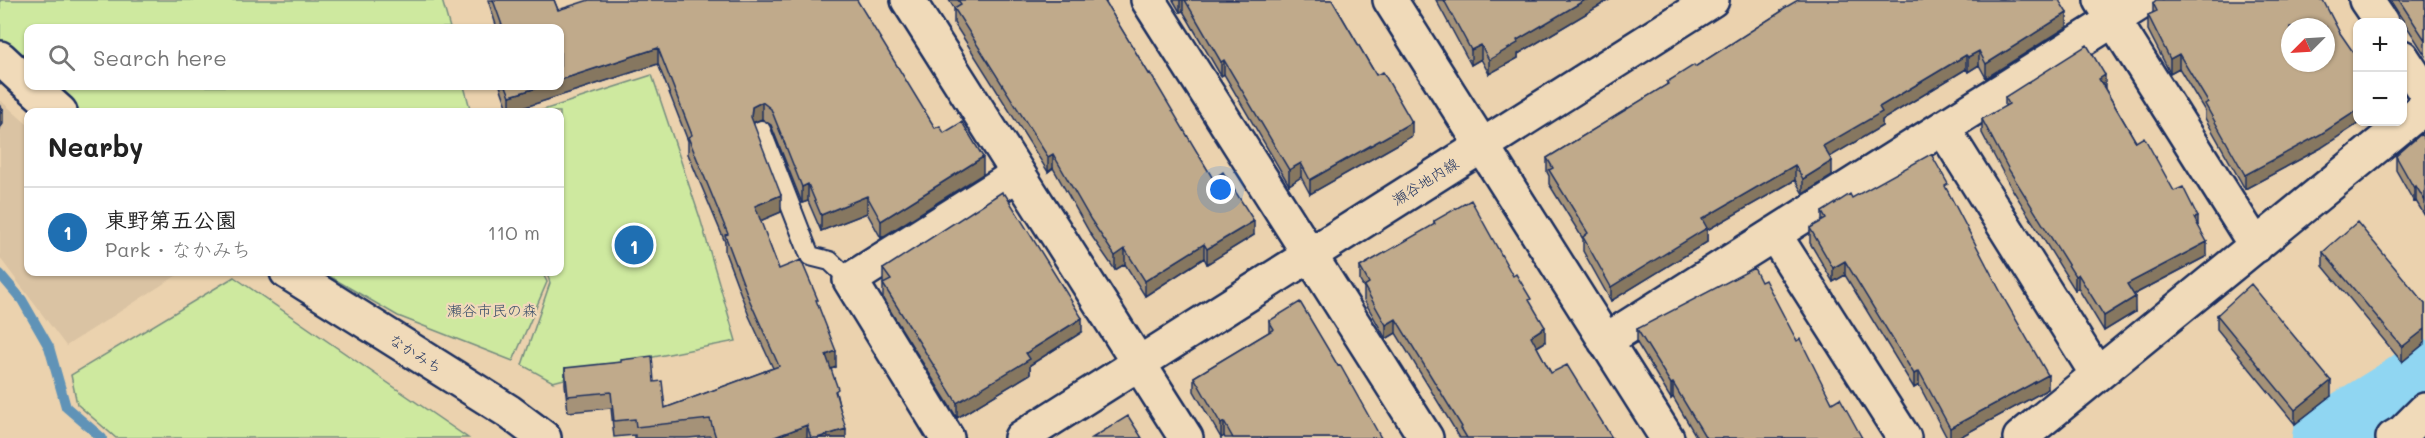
<!DOCTYPE html>
<html lang="en">
<head>
<meta charset="utf-8">
<style>
	body { margin:0; font-family:Mali,"Klee One",sans-serif; background:#f6f6f6; color:#222 }
	.controls { position:absolute; right:18px; top:18px; display:grid; overflow:hidden; border-radius:12px; box-shadow:0 2px 4px #0004 }
	.controls button { width:54px; height:54px; display:grid; place-items:center; padding:0; border:0; border-bottom:2px solid #e0e0e0; background:#fff; color:#222; font:30px sans-serif }
	.compass { position:absolute; left:2281px; top:18px; width:54px; height:54px; border-radius:50%; background:#fff; box-shadow:0 2px 4px #0004; rotate:246deg }
	.you { position:absolute; left:1221px; top:190px; width:21px; height:21px; margin:-15px; border:4px solid #fff; border-radius:50%; background:#1a73e8; box-shadow:0 0 0 9px #1a73e833 }
	.badge { display:grid; place-items:center; width:39px; height:39px; border-radius:50%; background:#1f6fb2; color:#fff; font-size:20px; font-weight:700 }
	.pin { position:absolute; translate:-50% -50%; border:3px solid #fff; box-shadow:0 2px 6px #0006 }
	.list { margin:0; padding:0; list-style:none }
	h2 { display:flex; justify-content:space-between; align-items:center; height:78px; margin:0; padding:0 24px; font-size:26px }
	h2 small { font-size:20px; font-weight:400; color:#767676 }
	.list li { display:grid; grid-template-columns:39px 1fr auto; gap:18px; align-items:center; box-sizing:border-box; height:90px; padding:0 24px; border-top:2px solid #e0e0e0 }
	.list b { display:block; font-size:22px; white-space:nowrap }
	.list p { margin:0; font-size:20px; white-space:nowrap; color:#767676 }
	.list em { font-size:20px; font-style:normal; color:#767676 }
	.icon { flex:none; width:33px; height:33px; fill:none; stroke:currentColor; stroke-width:2; stroke-linecap:round; stroke-linejoin:round }
	.map { position:relative; flex:none; width:2425px; height:438px; overflow:hidden }
	.search { position:absolute; background:#fff; box-shadow:0 2px 4px #0004; left:24px; top:24px; width:540px; height:66px; display:flex; align-items:center; gap:15px; box-sizing:border-box; padding:0 21px; border-radius:12px; color:#767676; font-size:22px }
	.panel { position:absolute; background:#fff; box-shadow:0 2px 4px #0004; left:24px; top:108px; width:540px; height:168px; border-radius:12px }
	.map>svg:first-child { display:block }
	.built { fill:#dac3a3 }
	.green { fill:#cee99f; stroke:#748c7e; stroke-width:1.5 }
	.lines { fill:none; stroke-linecap:round; stroke-linejoin:round }
	.stream { stroke:#6193b7; stroke-width:10 }
	.river { stroke:#90d6f2; stroke-width:68 }
	.service-casing { stroke:#1b2f5e; stroke-width:22 }
	.minor-casing { stroke:#1b2f5e; stroke-width:38 }
	.tertiary-casing { stroke:#1b2f5e; stroke-width:38 }
	.service { stroke:#f0dab9; stroke-width:18 }
	.minor { stroke:#f0dab9; stroke-width:33 }
	.tertiary { stroke:#f0dab9; stroke-width:33 }
	.wall { fill:#a59278; stroke:#1b2f5e; stroke-width:1.5 }
	.shaded-wall { fill:#867761; stroke:#1b2f5e; stroke-width:1.5 }
	.building { fill:#c0aa8b; stroke:#1b2f5e; stroke-width:1.5; fill-rule:evenodd }
	.labels { text-anchor:middle; dominant-baseline:central; stroke-width:4.5; stroke-linejoin:round; paint-order:stroke }
	.street-label { font-size:15px; fill:#1b2f5e; stroke:#f0dab9 }
	.park-label { font-size:15px; fill:#364b68; stroke:#f0dab9 }
</style>
</head>
<body>
<div class="map">
<svg width="2425" height="438" viewBox="0 0 2425 438">
	<rect width="100%" height="100%" fill="#ebd2ae"/>
	<filter id="ink" filterUnits="userSpaceOnUse"><feTurbulence type="fractalNoise" baseFrequency=".0167" numOctaves="2"/><feDisplacementMap in="SourceGraphic" scale="12" xChannelSelector="R" yChannelSelector="G"/><feConvolveMatrix kernelMatrix="1 2 1 2 8 2 1 2 1" color-interpolation-filters="sRGB"/></filter>
	<g filter="url(#ink)">
		<path class="built" d="M0 100 28 125V272H182L66 346 0 258Z"/>
		<path class="green" d="M0 0H442L450 28H28V81L0 61Z
			M652 75 700 218 736 341 633 361 553 382 522 365 550 283 547 272H560V112H537Z
			M34 86H464L471 112H72Z
			M322 272H542L547 282 513 361 398 316Z
			M234 277 468 438H116L77 404 71 375Z"/>
		<g class="lines">
			<path class="stream" d="M0 274 22 300 49 347 66 407 102 438"/>
			<path class="river" d="M2326 438 2406 388 2425 374"/>
			<defs>
				<path id="service" d="M761 130 810 256 830 261 850 280"/>
				<path id="minor" d="M908 0 1186 438
					M1148 0 1426 438
					M1390 0 1667 438
					M2101 0 2256 246
					M2366 0 2381 22
					M2402 57 2425 92
					M1943 128 2097 374
					M1774 234 1904 438
					M1605 341 2145 0
					M947 438 850 280 1018 174
					M2020 438 2425 107
					M2393 438 2403 432 2425 410"/>
				<path id="tertiary" d="M0 58 28 84
					M31 86 60 112
					M287 272 508 411 544 438
					M1021 438 1712 0"/>
			</defs>
			<use href="#service" class="service-casing"/>
			<use href="#minor" class="minor-casing"/>
			<use href="#tertiary" class="tertiary-casing"/>
			<use href="#service" class="service"/>
			<use href="#minor" class="minor"/>
			<use href="#tertiary" class="tertiary"/>
		</g>
		<path class="wall" d="M488 0H554L558 10 935 128 944 133 983 174 881 238 867 213 821 231 808 201 802 203 771 125 762 119 753 123 781 212 760 221 779 269 818 305 836 367 831 369 846 438H710V436L688 438H635V435L614 437 611 408 568 412 565 384V368L654 382 665 408 773 368 749 316 725 252V242L688 154V141L658 64 509 112 500 86H560V28H497Z
			M949 0H1106V4L1213 179 1254 235 1207 264 1204 258 1145 296 1125 264 1115 270 1091 235 1053 168 1048 172 954 23V8Z
			M1173 0H1332L1412 136 1310 194 1301 177 1289 185 1224 74 1221 76 1183 11 1180 12Z
			M1436 0H1609L1518 54V58L1489 74 1481 59 1471 65Z
			M2390 0H2425V55Z
			M2153 3 2321 148 2245 189 2205 118V111L2179 68 2170 73 2148 30V15L2153 13Z
			M1781 10 2067 27 1986 78 1979 65 1968 72 1966 69 1882 120V126L1829 157 1832 176 1803 194 1795 180 1707 230V242L1611 301 1583 251V239L1549 184V176L1547 172V158L1667 85V82L1695 67 1781 12Z
			M2105 89 2136 142 2174 191 2198 226 2207 256 2133 295 2135 312 2104 331 2078 288 2075 290 2009 184 1982 133V119L2005 107V97Z
			M2425 141V216L2416 201 2414 202 2396 170V156Z
			M1948 192 2048 389 1958 438H1947L1919 385 1914 388 1845 275 1833 282 1810 243V228L1822 221V212L1852 198Z
			M1434 221 1513 276 1531 304 1545 342 1537 347 1551 373 1612 438H1460L1396 333 1386 339 1364 300V288L1360 281V267L1434 225Z
			M2323 252 2425 304V343L2402 362 2323 266Z
			M883 269 1082 332 1030 365V374L957 418 883 299Z
			M1761 282 1797 341 1832 403 1862 438H1697L1673 397 1671 399 1637 343V329Z
			M2217 315 2331 396 2295 424 2217 329Z
			M1269 321 1381 438H1225L1224 436 1221 438 1194 391V377L1269 332Z"/>
		<path class="shaded-wall" d="M1180 0H1183V11L1180 12Z
			M1585 0H1609L1518 54V58L1489 74V60L1517 40Z
			M2067 13V27L1986 78V64Z
			M1481 45V59L1471 65V50Z
			M658 48V64L510 112V96L543 86H560V80Z
			M1979 51V65L1968 72V57Z
			M2179 54V68L2170 73V59Z
			M1966 55V69L1882 120V126L1823 161V146L1879 107Z
			M1224 60V74L1221 76V62Z
			M2105 75V89L2099 79Z
			M762 102V119L752 123 751 117 752 107Z
			M3 110V124L0 128V113Z
			M2358 110V122H2361L2321 148 2245 189V175Z
			M1412 122V136L1310 194V180Z
			M1053 154V168L1048 172V157Z
			M983 157V174L881 238V221Z
			M1832 161V176L1803 194V179Z
			M1301 163V177L1289 185V170Z
			M1795 165V180L1707 230V242L1611 301V287L1702 219Z
			M808 184V201L802 203V187Z
			M2416 186V201L2414 202V188Z
			M781 195V212L755 223V206Z
			M867 196V213L821 231V215Z
			M2198 217V231L2194 218Z
			M1254 221V235L1207 264V249Z
			M2207 242V256L2127 298V284Z
			M1204 244V258L1145 296V281Z
			M1125 249V264L1115 270V256Z
			M1845 261V275L1833 282V268Z
			M2078 274V288L2075 290V276Z
			M2135 297V312L2104 331V316Z
			M1082 318V332L1030 365V374L957 418V403L1026 353Z
			M1396 319V333L1386 339V325Z
			M1545 327V342L1531 350V336Z
			M2425 329V343L2402 362V347Z
			M836 351V367L826 371V355Z
			M1919 371V385L1914 388V374Z
			M2048 375V389L1958 438H1950V428Z
			M2331 381V396L2295 424V410Z
			M1673 383V397L1671 399V384Z
			M1224 422V436L1221 438V424Z
			M807 425V438H772Z
			M846 429V438H817Z"/>
		<path class="building" d="M493 0H554L558 10 589 0H857L935 128 940 126 944 133 962 122 983 157 881 221 867 196 821 215 808 184 802 187 771 109 762 102 752 107 751 117 781 195 755 206 779 269 801 260 818 300H816L836 351 826 355 838 389 835 391 846 429 817 438H811L807 425 772 438H716L710 419 636 427 635 419 614 421 611 392 568 396 565 368 621 362V360L652 356 654 382 662 381 665 408 779 366 749 299 725 235 728 234 688 137 692 135 658 48 560 80V28H501H503Z
			M958 0H1104L1149 74 1150 73 1213 179 1223 172 1254 221 1207 249 1204 244 1145 281 1125 249 1115 256 1091 220 1053 154 1048 157 954 8 961 4Z
			M1185 0H1332L1376 75 1383 72 1412 122 1310 180 1301 163 1289 170 1224 60 1221 62Z
			M1444 0H1585L1517 40 1518 43 1489 60 1481 45 1471 50Z
			M1798 0H2059L2067 13 1986 64 1979 51 1968 57 1966 55 1879 107 1882 112 1823 146 1832 161 1803 179 1795 165 1702 219 1707 228 1611 287 1583 237 1588 233 1549 170 1553 168 1547 158 1668 84 1667 82 1694 65 1695 67 1782 11 1781 10Z
			M2156 0H2323L2340 33 2358 59V110L2321 134 2245 175 2205 104 2208 102 2179 54 2170 59 2148 15 2157 11 2153 3ZM2290 27H2326V63H2290Z
			M2399 0H2425V40Z
			M2087 45 2105 75 2099 79 2136 142 2144 137 2174 191 2183 187 2198 217 2194 218 2207 242 2127 284 2135 297 2104 316 2078 274 2075 276 2009 170 1982 119 2009 104 2005 97Z
			M506 86H543L510 96Z
			M0 106 3 110 0 113Z
			M2421 134 2425 141V201L2416 186 2414 188 2396 156Z
			M1931 154 1948 184 1945 186 2007 304 2048 375 1950 428 1919 371 1914 374 1845 261 1833 268 1810 228 1826 219 1822 212 1850 194 1852 198Z
			M1002 192 1003 195 1005 194 1082 318 1026 353 1030 359 957 403 883 284 891 280 883 269Z
			M1471 200 1513 276 1516 274 1531 299 1529 300 1545 327 1531 336 1551 373 1567 365 1612 438H1467L1461 428 1462 427 1396 319 1386 325 1364 286 1369 283 1360 267 1435 224 1434 221Z
			M2357 222 2425 304V329L2402 347 2323 252Z
			M1754 268 1761 282 1765 280 1797 341 1800 339 1832 403 1840 398 1862 438H1706L1673 383 1671 384 1637 329Z
			M2251 284 2331 381 2295 410 2217 315Z
			M1300 302 1338 366 1340 365 1381 438H1233L1224 422 1221 424 1194 377 1274 329 1269 321Z
			M1128 416 1142 438H1092Z"/>
	</g>
	<g class="labels">
		<g class="street-label">
			<text transform="translate(1425 181) rotate(-32)">瀬谷地内線</text>
			<text transform="translate(416 353) rotate(32)">なかみち</text>
		</g>
		<g class="park-label">
			<text x="492" y="310">瀬谷市民の森</text>
		</g>
	</g>
</svg>
<div class="controls">
<button>+</button>
<button>−</button>
</div>
<svg class="compass" viewBox="-18 -18 36 36"><path d="M0-13l5 13h-10z" fill="#e53935"/><path d="M0 13l5-13h-10z" fill="#767676"/></svg>
<div class="you"></div>
<div class="pin badge" style="left:634px;top:245px">1</div>
<div class="search"><svg class="icon" aria-label="search" viewBox="0 0 24 24"><circle cx="10" cy="10" r="6"/><path d="M15 15l6 6"/></svg>Search here</div>
<section class="panel">
<h2>Nearby<small></small></h2>
<ul class="list">
<li><span class="badge">1</span><div><b>東野第五公園</b><p>Park · なかみち</p></div><em>110 m</em></li>
</ul>
</section>
</div>
</body>
</html>
